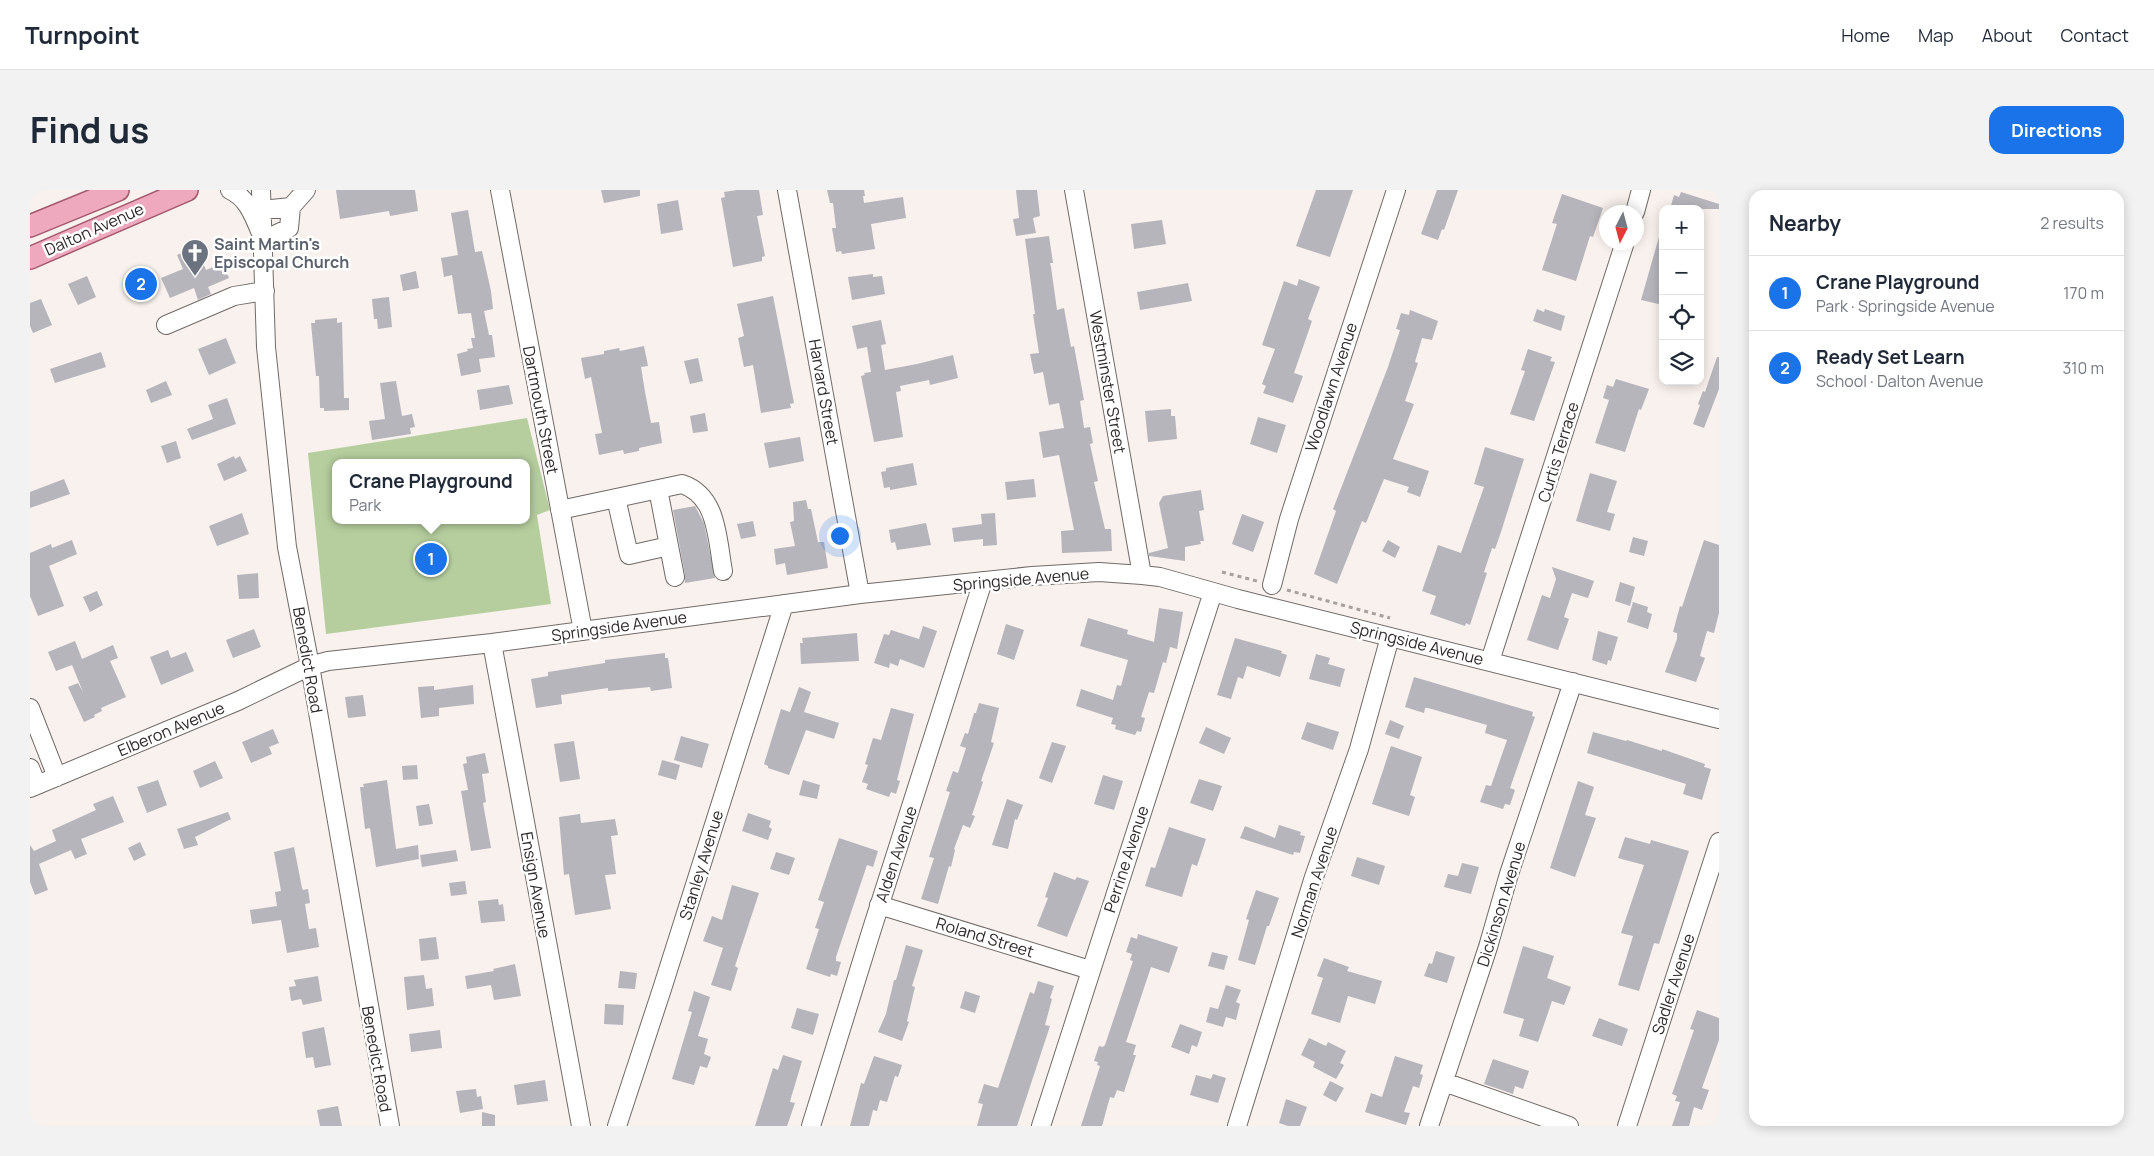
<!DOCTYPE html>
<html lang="en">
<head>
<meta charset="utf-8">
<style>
	body { margin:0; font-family:Manrope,sans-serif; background:#f2f2f3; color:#1f2937 }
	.controls { position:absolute; right:15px; top:15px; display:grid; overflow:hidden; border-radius:10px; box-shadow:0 2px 12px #0003 }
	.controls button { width:45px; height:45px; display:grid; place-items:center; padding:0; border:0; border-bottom:1px solid #e0e1e3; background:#fff; color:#1f2937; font:25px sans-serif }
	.compass { position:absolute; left:1569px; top:15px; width:45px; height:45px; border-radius:50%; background:#fff; box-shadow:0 2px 12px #0003; rotate:186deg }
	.you { position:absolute; left:809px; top:345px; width:18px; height:18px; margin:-12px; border:4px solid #fff; border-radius:50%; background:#1a73e8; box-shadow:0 0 0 8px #1a73e833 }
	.badge { display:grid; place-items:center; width:32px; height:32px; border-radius:50%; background:#1a73e8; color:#fff; font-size:16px; font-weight:700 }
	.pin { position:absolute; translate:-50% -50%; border:2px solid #fff; box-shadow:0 1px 5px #0006 }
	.popup { position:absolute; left:302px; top:269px; width:198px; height:65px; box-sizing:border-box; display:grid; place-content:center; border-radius:10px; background:#fff; filter:drop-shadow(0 1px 4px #0005); font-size:16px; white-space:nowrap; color:#747a83 }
	.popup b { font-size:19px; color:#1f2937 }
	.popup::after { content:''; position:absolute; left:50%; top:100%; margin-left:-10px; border:10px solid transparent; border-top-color:#fff }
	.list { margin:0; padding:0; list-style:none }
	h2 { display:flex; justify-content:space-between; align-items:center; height:65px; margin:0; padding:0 20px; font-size:21px }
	h2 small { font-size:16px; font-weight:400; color:#747a83 }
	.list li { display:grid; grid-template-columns:32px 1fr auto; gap:15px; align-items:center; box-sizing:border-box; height:75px; padding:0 20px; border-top:1px solid #e0e1e3 }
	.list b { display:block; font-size:19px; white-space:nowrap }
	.list p { margin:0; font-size:16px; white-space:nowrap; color:#747a83 }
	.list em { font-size:16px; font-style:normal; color:#747a83 }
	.icon { flex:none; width:28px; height:28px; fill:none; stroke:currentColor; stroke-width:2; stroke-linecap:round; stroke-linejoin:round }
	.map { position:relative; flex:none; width:1689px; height:936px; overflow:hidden; border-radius:15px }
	header { display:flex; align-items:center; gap:30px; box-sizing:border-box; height:70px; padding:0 25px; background:#fff; border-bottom:1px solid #e0e1e3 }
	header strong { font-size:24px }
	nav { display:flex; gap:28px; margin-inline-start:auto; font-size:18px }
	.intro { display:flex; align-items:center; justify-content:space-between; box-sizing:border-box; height:120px; padding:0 30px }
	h1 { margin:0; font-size:35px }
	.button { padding:12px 22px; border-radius:15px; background:#1a73e8; color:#fff; font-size:18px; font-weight:700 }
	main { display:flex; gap:30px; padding:0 30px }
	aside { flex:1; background:#fff; border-radius:15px; box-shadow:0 2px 12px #0003 }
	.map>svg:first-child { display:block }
	.green { fill:#b6ce9e; fill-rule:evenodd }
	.building { fill:#b6b5bc }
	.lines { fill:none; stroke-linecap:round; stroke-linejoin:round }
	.minor-casing { stroke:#716a67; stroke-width:20 }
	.major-casing { stroke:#a3586e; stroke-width:24 }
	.path { stroke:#a6a19e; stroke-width:3; stroke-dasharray:4 4; stroke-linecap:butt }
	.minor { stroke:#fff; stroke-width:18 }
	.major { stroke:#eea9be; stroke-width:21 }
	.labels { text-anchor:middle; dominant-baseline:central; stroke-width:5; stroke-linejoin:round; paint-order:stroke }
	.street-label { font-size:16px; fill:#2d2b29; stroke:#fff }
	.worship-label { font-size:16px; font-weight:bold; fill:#5b616d; stroke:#fff; text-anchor:start }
</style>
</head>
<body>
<header>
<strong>Turnpoint</strong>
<nav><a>Home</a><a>Map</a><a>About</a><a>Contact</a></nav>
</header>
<div class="intro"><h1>Find us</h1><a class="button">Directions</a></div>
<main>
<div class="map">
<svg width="1689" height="936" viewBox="0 0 1689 936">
	<rect width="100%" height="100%" fill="#f8f1ed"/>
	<path class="green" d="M497 228 520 320 507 325 521 414 296 444 278 263ZM306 273H496V330H306Z"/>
	<path class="building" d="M306 0H385L388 21 360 26 359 21 310 29Z
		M571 0H610V6L574 13Z
		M707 0H729L733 25 727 26 735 66 732 67V71L703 77 691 8 695 7 694 2Z
		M797 0H834L835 6H833L834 13 873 7 876 28 841 34 845 59 812 64 811 61 806 62 802 38H806L803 13H800Z
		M986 0H1007L1010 26 1003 28 1006 43 986 46 983 29 989 28Z
		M1286 0H1323L1300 67 1266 56Z
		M1407 0H1428L1414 40 1412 39 1408 50 1391 44Z
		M1651 2 1689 14V19H1640L1644 5 1649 7Z
		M1532 4 1573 18 1563 47 1560 46 1546 91 1512 80 1527 34 1522 33Z
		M648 10 653 40 631 44 627 14Z
		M438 20 445 62 452 61 461 101 463 119 454 121 459 145H462L465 167 449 169 451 182 431 186 427 164 438 161 437 159 443 158 441 148H445L441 123 428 124 422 85 414 87 411 68 428 65 421 23Z
		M1132 30 1136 54 1104 59 1101 34Z
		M1019 46 1023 73H1020L1021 77 1027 120 1034 118 1041 157 1044 156 1054 210 1050 211 1054 238 1060 237 1063 253 1060 254 1068 291 1064 292 1075 339H1081L1082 361 1032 363 1031 341 1044 340 1029 265 1013 268 1009 242 1034 238 1029 213 1019 215 1013 182 1004 184 1000 164 1009 163 1003 124H1005L995 49Z
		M1629 47H1633V115L1611 110Z
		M166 57 176 80 193 73 199 88 178 97 181 104 168 110 164 98 140 108 131 88 153 79 147 65Z
		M386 81 389 98 373 101 370 85Z
		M843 84V87L852 86 855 104 822 110 818 87Z
		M57 86 66 107 48 115 38 94Z
		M1269 89 1290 97 1278 129 1282 131 1264 183 1273 186 1263 213 1233 203 1236 196 1232 194 1245 159 1232 155 1254 91 1267 96Z
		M1158 93 1162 111 1110 120 1107 102Z
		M743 106 764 213 760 214 761 218 731 223 723 175 714 177 708 148 714 146 707 114Z
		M359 107 362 137 348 139 347 129H344L342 109Z
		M11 109 22 135 3 143 0 136V113Z
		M1507 119 1514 122 1515 119 1535 126 1531 141 1503 131Z
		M1380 120 1408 131 1402 150 1392 148 1385 172 1388 173 1375 211 1384 214 1363 269 1399 281 1390 307 1377 302 1379 297 1354 289 1336 333 1332 331 1307 394 1284 384 1306 321 1303 319 1358 177 1370 140 1366 139 1371 123 1379 125Z
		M307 128V133L312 132 314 208H319V220L294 221V218H290L289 186H286L281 133H285V130Z
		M851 130 856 154 851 155 855 180 887 174 923 165 928 188 900 195 899 190 870 196 871 201 866 202 873 247 844 252 831 186 835 185 834 183 841 182 837 157 827 159 822 136Z
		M196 148 206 173 179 185 168 159Z
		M614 156 618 176 611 177 615 202 621 233 629 232 632 253 609 258V261L594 264 593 260 569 265 565 244 572 243 561 187 555 189 551 168 574 164V161L589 158 590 161Z
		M1498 159 1522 167 1520 171 1525 172 1504 231 1480 224 1495 181 1491 180Z
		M71 162 76 177 25 193 20 179Z
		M1687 167H1689V199L1674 238 1663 234 1670 215 1668 214 1673 201 1675 202Z
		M668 168 673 191 660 194 654 171Z
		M1586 189 1619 199 1611 220 1609 219 1595 262 1565 253 1579 210 1573 208 1577 195 1583 197Z
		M136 191 142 205 121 213 116 200Z
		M366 191 372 226 382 224 385 237 380 238 381 244 342 250 339 231 355 229 350 193Z
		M479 195 483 214 450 220 447 200Z
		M197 208 206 234 162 250 157 239 183 229 178 215Z
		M1141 219V226H1145L1147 249 1118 252 1115 221Z
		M675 223 678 241 663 243 660 226Z
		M1228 227 1256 235 1247 263 1220 254Z
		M770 247 774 271 739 278 734 253Z
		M146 251 151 268 137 273 131 256Z
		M1455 257 1494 269 1471 342 1465 359 1462 358 1454 382 1457 383 1440 435 1436 433 1435 436 1400 424 1406 406 1392 401 1408 355 1431 363 1454 297 1444 294Z
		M204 266 205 269 210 266 217 281 194 291 187 274Z
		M883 273 887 295 860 300V297L854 298 851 282 856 281V278Z
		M1560 283 1587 291 1577 322 1585 324 1580 341 1546 331Z
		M34 289 40 304 0 318V302Z
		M1004 289 1006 307 977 310 975 292Z
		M1171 300 1174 320 1169 321 1174 351H1170L1171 354 1155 357V371L1119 366V363L1138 358 1129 313 1133 306Z
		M776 310 778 319H781L788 352H794L798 378 757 385 755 373 746 375 744 359 765 356 760 332 764 331 763 312Z
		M665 316 674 333 685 388 655 393V385L643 320Z
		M212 323 219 344 187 356 179 336Z
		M965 323 967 355 953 356V349L924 352 922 338 952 334 951 324Z
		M1212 324 1234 332 1223 362 1202 354Z
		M723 331 726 346 711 349 707 334Z
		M896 333 901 355 867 360 865 352 861 353 859 340Z
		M1603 347 1618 351 1614 366 1599 362Z
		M42 350 47 364 19 376 34 416 8 426 0 406V363L21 354 22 358Z
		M1358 350 1370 357 1365 368 1352 361Z
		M1674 350 1689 355V423L1684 443 1677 441 1670 466 1675 468 1666 492 1635 482 1647 449V443L1643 442 1650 416 1652 417Z
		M1522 377 1564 391 1558 408 1542 403 1534 427 1539 429 1528 460 1497 450 1512 405 1520 408 1526 389Z
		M228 383 229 408 209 409 207 385Z
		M1590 392 1605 397 1600 416 1585 411Z
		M67 401 73 415 60 422 53 407Z
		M1603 412 1618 417 1617 422 1622 424 1618 439 1597 432Z
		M1129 418 1153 422 1147 459 1140 457 1136 473 1133 472 1124 503 1119 502 1111 527 1115 528 1111 542 1107 541 1105 545 1085 539 1086 535 1081 534 1083 528 1046 516 1051 499 1083 510 1087 495 1091 496 1098 470 1050 456 1058 428 1098 440 1097 444 1124 452Z
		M976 434 994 440 984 470 967 464Z
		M893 436 907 441 894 478 870 469 868 476 860 473 859 478 844 473 854 444 859 445 861 440 889 449Z
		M224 439 231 457 203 468 196 450Z
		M1568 441 1588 447 1581 471 1578 470 1577 475 1562 470Z
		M827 443 829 471 771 474 770 453H773L772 448Z
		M1205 448 1252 461 1251 463 1257 465 1250 487 1217 476 1213 489 1208 487 1201 509 1187 505Z
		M45 451 52 469 83 455 88 468 80 471 96 507 71 518 72 521 64 525 65 527 54 532 38 497 48 493 53 502 42 475 26 481 18 462Z
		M138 460 141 468 156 462 164 481 131 495 120 467Z
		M635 463V468H638L642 498 621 501 620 497 578 501V498L531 505 532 514 506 518 501 489 518 486V482L575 473V470Z
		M1286 464 1300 468 1298 474 1315 479 1310 497 1279 489Z
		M1384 487 1503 522 1502 526 1505 527 1480 598 1485 600 1480 615 1475 614 1473 619 1450 612 1456 595 1461 596 1477 550 1455 543 1457 535 1398 518H1395L1394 523 1375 517Z
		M443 495 444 514 409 518V526L391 528 388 497 404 496V500Z
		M769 497 781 502 774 522 809 533 804 549 776 540 759 585 738 578V576L734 574 751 519 760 522Z
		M333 505 336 526 318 528 315 507Z
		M949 513 969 518 961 552 964 553 951 591 953 592 942 625 945 626 940 638 933 635 924 659 925 660 921 677 919 676 908 714 891 709 904 668 899 667 920 602 916 601 923 581 928 583 936 558 930 556 935 543 938 544 944 523H946Z
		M861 518 884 524 867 590 870 591 866 604 861 602 859 607 836 599 838 594 832 592 838 575 835 574 843 548 851 550Z
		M1360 530 1374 536 1369 549 1355 544Z
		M1277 532 1309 542 1303 560 1271 549Z
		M1176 537 1201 548 1194 564 1169 553Z
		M243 539 249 553 239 557 242 564 221 573 212 552Z
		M1563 542 1596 551 1597 550 1632 561V559L1675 574 1674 577 1681 579 1672 610 1653 604 1656 594 1557 563Z
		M651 546 679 554 672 578 644 570Z
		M544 551 550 589 530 592 524 554Z
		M1022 552 1036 556 1022 593 1009 588Z
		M1361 556 1392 567 1380 605 1385 607 1379 626 1342 614Z
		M455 563 459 583 452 584 456 612 453 613 461 658 441 661 431 601 438 600 433 574 437 573 436 567Z
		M632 570 650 575 646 590 628 585Z
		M185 571 193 588 170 598 163 581Z
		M387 575 388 589 373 590 372 576Z
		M1073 585 1093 591 1084 620 1064 614Z
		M1169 589 1192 596 1183 621 1160 613Z
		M128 590 137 615 117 623 107 597Z
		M357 590 366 659 388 655 389 669 346 677 340 638 335 639 330 597H334L333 594Z
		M773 590 790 595 787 609 769 605Z
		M1548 591 1564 597 1555 625 1566 628 1545 687 1520 678Z
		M83 606 94 632 51 649 57 664 45 669 41 660 9 674 18 700 5 705 0 692V655L4 661 26 651 22 640 66 620 63 614Z
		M977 609 993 615 987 630 985 629 978 659 962 655Z
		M399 614 403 634 389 636 386 616Z
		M198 622 201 629 165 647 168 655 154 659 147 639Z
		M718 623 741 631 739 637 742 639 738 650 712 641Z
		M550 624 551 633 585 629 588 645 581 646 586 684 575 685 581 719 545 725 539 684 534 685 529 627Z
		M1249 635 1271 642 1270 645 1275 646 1270 663 1264 662 1263 665 1210 648 1215 636 1245 648Z
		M1139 637 1176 649 1167 676 1162 674 1152 707 1115 696 1121 677 1125 678Z
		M1595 647 1620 654 1621 650 1659 661 1629 754 1624 753 1609 801 1588 795 1603 746 1591 743 1614 675 1588 668Z
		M809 648 848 661 843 677 837 675 806 767V771L811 772 807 786 801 784 800 787 776 779 789 739 785 738 794 712 788 710Z
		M110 652 116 665 104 671 98 658Z
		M264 657 272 698 273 700 278 699 280 713 275 714 279 739 286 738 289 757 257 763 251 730 222 734 220 720 247 716 245 702 251 701 244 662Z
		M426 660 428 671 392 677 390 665Z
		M746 662 765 668 759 685 740 679Z
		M1327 667 1355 676 1349 695 1321 686Z
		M1432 673 1449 677 1441 704 1414 697 1418 684 1428 686Z
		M1024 682 1045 690 1047 687 1059 691 1037 747 1007 736 1018 708 1015 707Z
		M435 691 437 704 421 706 419 693Z
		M702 695 729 703 705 776 708 778 701 801 681 795 693 758 673 751 682 726 692 730Z
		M1226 700 1249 708 1239 736H1237L1225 775 1208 770 1219 730 1216 729Z
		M468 709 469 715 473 714 475 731 451 733 448 711Z
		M1108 744 1148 757 1139 783 1121 777 1096 852 1106 855 1103 865H1106L1094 902 1087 900 1084 908 1080 907 1072 936H1051L1070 876 1067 875 1068 872 1064 871 1069 856 1073 857 1075 855 1103 771 1100 770 1102 764 1096 762 1101 747 1107 749Z
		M406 747 409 769 391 771 389 749Z
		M876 755 893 760 882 796 885 797 877 831 879 832 872 851 848 842 856 824 864 790H866Z
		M1493 756 1524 766 1517 788 1541 797 1534 815 1522 811 1508 852 1489 846 1494 829 1473 823Z
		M1406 761 1425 767 1417 793 1394 786 1399 773 1402 774Z
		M1182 762 1198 766 1194 780 1178 776Z
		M1294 768 1319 777 1317 781 1352 791 1345 814 1318 806 1310 833 1281 824 1293 788 1287 786Z
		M485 774 491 806 464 810 461 795 437 799 435 786 464 781 463 779Z
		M590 781 607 783 605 799 588 798Z
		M394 785 396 799 402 798 404 816 377 820 374 787Z
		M288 786 292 811 273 815 271 809 261 811 259 797 266 796 264 790Z
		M1008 791 1024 796 1020 808 1022 809 1015 835 1020 836 987 936H947L953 914 948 913 954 894 968 898 1000 802 1004 804Z
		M1196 795 1211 800 1206 812 1210 814 1206 830 1196 827 1193 837 1176 832 1180 817 1188 819Z
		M664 801 680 807 668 846 678 849 674 864 681 867 677 878 670 876 664 895 642 889 662 822 658 821Z
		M935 801 950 806 945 823 930 818Z
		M575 814 594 815 593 835 574 834Z
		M767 818 789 824 783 845 761 838Z
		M1667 820 1689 828V850L1672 898 1679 900 1672 920 1664 917 1659 936H1642L1650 912 1645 911 1647 906 1642 904 1664 840 1660 839Z
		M1569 828 1598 839 1592 856 1562 846Z
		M1150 834 1172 842 1167 857 1162 855 1159 864 1141 857Z
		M294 837 301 875 285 878 283 867 276 868 272 842Z
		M410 840 412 858 381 862 379 844Z
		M1279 848 1296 856 1298 852 1316 861 1310 873 1314 875 1306 889 1283 877 1285 872 1271 865Z
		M753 865 772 871 761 908 760 912 765 913 757 936H725L743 878 748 880Z
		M844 866 872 875 868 887 865 886 857 912 850 910 847 921 843 920 839 936H820L831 893 834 894Z
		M1365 866 1393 875 1390 884 1393 885 1389 898 1383 896 1374 922 1380 923 1376 935 1335 922 1341 903 1352 907Z
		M1463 869 1499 881 1493 899 1485 896 1483 904 1454 894Z
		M1183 884 1196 888 1188 913 1160 905 1166 885 1181 889Z
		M515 890 518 911 487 915 484 895Z
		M1300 891 1314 898 1306 912 1293 905Z
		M446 899 447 907 451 906 453 919 430 923 426 901Z
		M1256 909 1277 917 1270 936H1258L1249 933Z
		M308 916 312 936H290L287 920Z
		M452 922 465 925V936H452Z"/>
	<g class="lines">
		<defs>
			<path id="minor" d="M200 0C220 9 225 31 234 50L259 38 261 17
				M231 0 236 157 257 357 280 476 360 936
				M470 0 553 441
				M757 0 830 404
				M1044 0 1112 385
				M232 20 261 17 276 0
				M1605 22 1611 0
				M136 135 204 106 235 101
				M628 299 645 387
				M586 308 599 365 639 356
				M530 320 652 294C688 306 687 349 693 381
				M1242 395 1259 329 1366 0
				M462 453 551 936
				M1460 471 1595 52
				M0 518 27 587
				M0 578 7 595
				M0 598 208 511 280 476 298 471 462 453 830 404 1002 386 1069 382 1112 385 1130 387 1208 409 1689 529
				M849 715 1060 780
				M1414 892 1539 936
				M587 936 632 799 754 414
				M781 936 841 742 953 391
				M1011 936 1183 402
				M1207 936 1284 687 1329 559 1360 447
				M1399 936 1458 757 1479 684 1543 492
				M1597 936 1689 652"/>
			<path id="major" d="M0 36 88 0
				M0 68 157 0"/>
		</defs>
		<use href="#minor" class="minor-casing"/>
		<use href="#major" class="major-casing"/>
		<path class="path" d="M1192 382 1227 391
			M1257 400 1360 428"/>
		<use href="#minor" class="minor"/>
		<use href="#major" class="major"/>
	</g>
	<defs>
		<symbol id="church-pin" viewBox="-11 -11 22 30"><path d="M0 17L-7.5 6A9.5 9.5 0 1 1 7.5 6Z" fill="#6b7280" stroke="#fff"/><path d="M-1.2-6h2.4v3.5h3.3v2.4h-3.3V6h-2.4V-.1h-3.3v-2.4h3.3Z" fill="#fff"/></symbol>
	</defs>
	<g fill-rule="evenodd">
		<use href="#church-pin" x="149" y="47" width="32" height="43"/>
	</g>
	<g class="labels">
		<g class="street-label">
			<text transform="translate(64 39) rotate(-24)">Dalton Avenue</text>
			<text transform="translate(1078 192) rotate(80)">Westminster Street</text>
			<text transform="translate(1301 197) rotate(-72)">Woodlawn Avenue</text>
			<text transform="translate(794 202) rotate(80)">Harvard Street</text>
			<text transform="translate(511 220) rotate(79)">Dartmouth Street</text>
			<text transform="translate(1528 262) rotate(-73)">Curtis Terrace</text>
			<text transform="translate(991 389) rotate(-5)">Springside Avenue</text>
			<text transform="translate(589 436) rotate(-8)">Springside Avenue</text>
			<text transform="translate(1387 453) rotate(14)">Springside Avenue</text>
			<text transform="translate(278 470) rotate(80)">Benedict Road</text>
			<text transform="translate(141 539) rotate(-23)">Elberon Avenue</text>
			<text transform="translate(866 664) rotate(-72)">Alden Avenue</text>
			<text transform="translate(1096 669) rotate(-72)">Perrine Avenue</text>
			<text transform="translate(671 675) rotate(-73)">Stanley Avenue</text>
			<text transform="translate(1284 692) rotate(-72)">Norman Avenue</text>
			<text transform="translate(506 695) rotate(80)">Ensign Avenue</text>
			<text transform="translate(1471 714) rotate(-73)">Dickinson Avenue</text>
			<text transform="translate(955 747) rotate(17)">Roland Street</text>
			<text transform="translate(1643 794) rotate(-72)">Sadler Avenue</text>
			<text transform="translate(347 869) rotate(80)">Benedict Road</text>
		</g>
		<g class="worship-label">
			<text x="184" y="54">Saint Martin's<tspan x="184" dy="18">Episcopal Church</tspan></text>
		</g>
	</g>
</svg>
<div class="controls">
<button>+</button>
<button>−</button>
<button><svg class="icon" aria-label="locate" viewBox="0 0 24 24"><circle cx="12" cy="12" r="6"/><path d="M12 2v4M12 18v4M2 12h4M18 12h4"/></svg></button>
<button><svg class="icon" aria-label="layers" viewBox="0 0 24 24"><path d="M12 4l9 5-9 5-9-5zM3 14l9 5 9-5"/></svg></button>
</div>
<svg class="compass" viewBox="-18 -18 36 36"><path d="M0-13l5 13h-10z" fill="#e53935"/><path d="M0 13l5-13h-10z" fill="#747a83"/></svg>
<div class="you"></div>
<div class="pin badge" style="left:401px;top:369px">1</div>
<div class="popup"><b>Crane Playground</b>Park</div>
<div class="pin badge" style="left:111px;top:94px">2</div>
</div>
<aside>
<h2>Nearby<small>2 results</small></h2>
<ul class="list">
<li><span class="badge">1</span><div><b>Crane Playground</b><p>Park · Springside Avenue</p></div><em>170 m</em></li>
<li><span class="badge">2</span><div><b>Ready Set Learn</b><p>School · Dalton Avenue</p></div><em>310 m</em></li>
</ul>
</aside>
</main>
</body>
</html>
